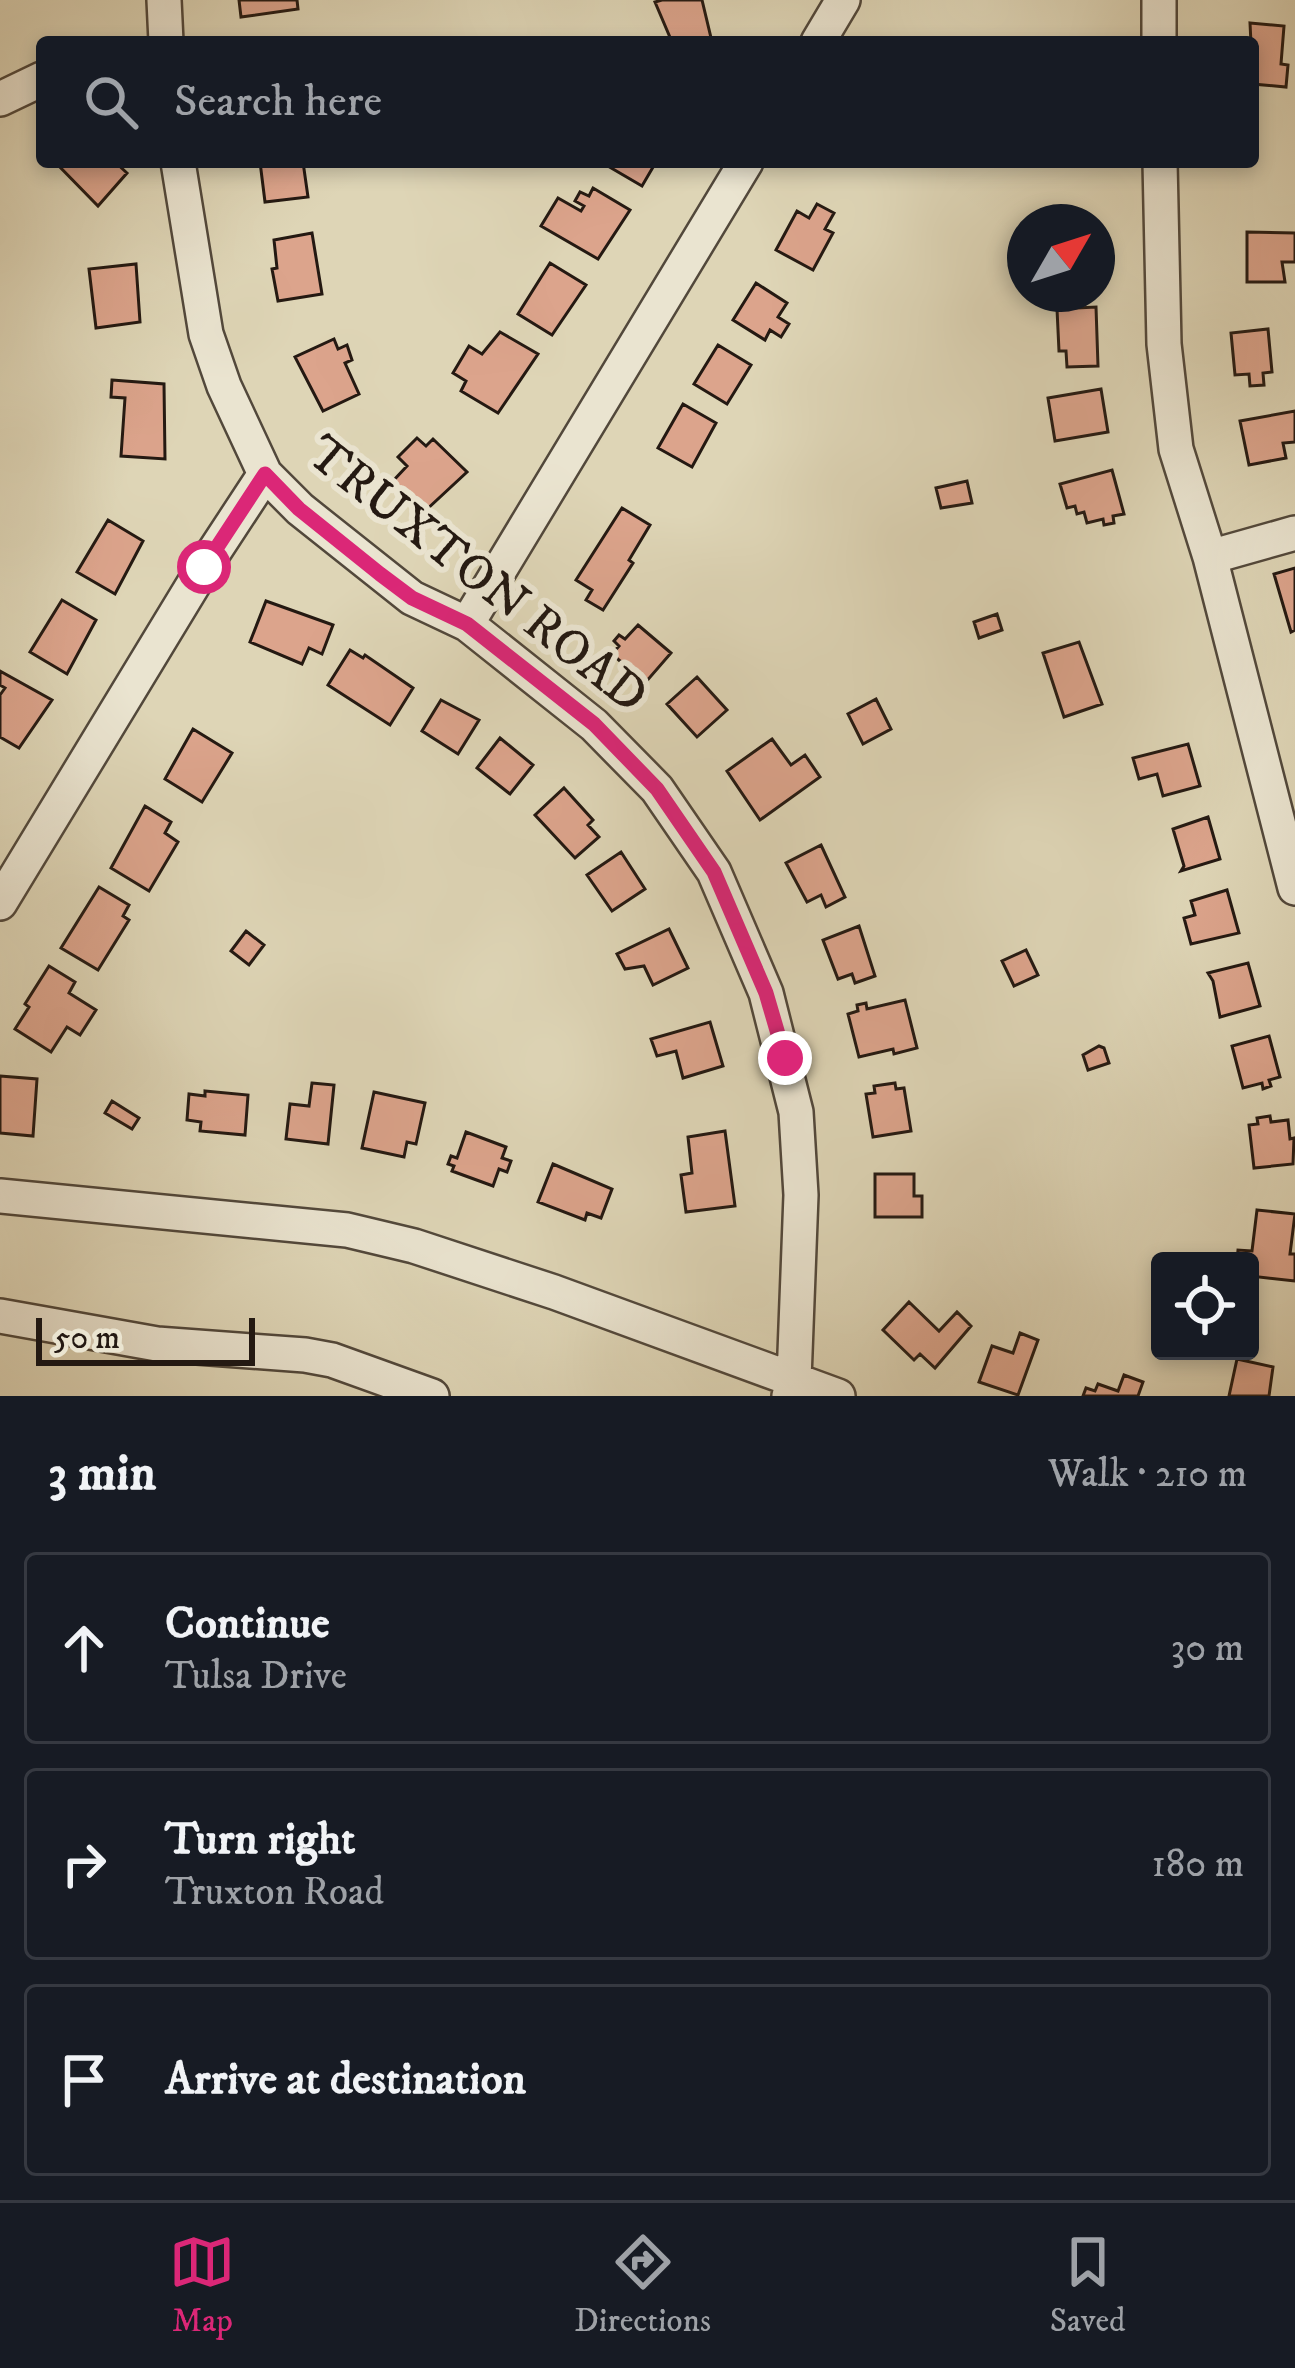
<!DOCTYPE html>
<html lang="en">
<head>
<meta charset="utf-8">
<style>
	body { margin:0; font-family:"IM FELL DW Pica",serif; background:#20242c; color:#f1f3f6 }
	.controls { position:absolute; right:36px; bottom:36px; display:grid; overflow:hidden; border-radius:12px; box-shadow:0 6px 18px #0003 }
	.controls button { width:108px; height:108px; display:grid; place-items:center; padding:0; border:0; border-bottom:3px solid #363941; background:#171b24; color:#f1f3f6; font:60px sans-serif }
	.compass { position:absolute; left:1007px; top:204px; width:108px; height:108px; border-radius:50%; background:#171b24; box-shadow:0 6px 18px #0003; rotate:51deg }
	.scale { position:absolute; left:36px; bottom:30px; width:219px; box-sizing:border-box; padding-left:12px; border:6px solid #241912; border-top:0; font-size:33px; line-height:42px; white-space:nowrap; color:#241912; -webkit-text-stroke:9px #eae4d0; paint-order:stroke }
	.stop { position:absolute; width:36px; height:36px; margin:-27px; border:9px solid #db2777; border-radius:50%; background:#fff }
	.stop.end { background:#db2777; border-color:#fff; box-shadow:0 3px 12px #0008 }
	.list { margin:0; padding:0; list-style:none }
	h2 { display:flex; justify-content:space-between; align-items:center; height:156px; margin:0; padding:0 48px; font-size:51px }
	h2 small { font-size:39px; font-weight:400; color:#9ea1a6 }
	.list li { display:grid; grid-template-columns:78px 1fr auto; gap:36px; align-items:center; box-sizing:border-box; height:192px; margin:0 24px 24px; padding:0 24px; border:3px solid #363941; border-radius:12px }
	.list b { display:block; font-size:45px; white-space:nowrap }
	.list p { margin:0; font-size:39px; white-space:nowrap; color:#9ea1a6 }
	.list em { font-size:39px; font-style:normal; color:#9ea1a6 }
	.icon { flex:none; width:66px; height:66px; fill:none; stroke:currentColor; stroke-width:2; stroke-linecap:round; stroke-linejoin:round }
	.map { position:relative; flex:none; width:1295px; height:1396px; overflow:hidden }
	.search { position:absolute; background:#171b24; box-shadow:0 6px 18px #0003; left:36px; right:36px; top:36px; height:132px; display:flex; align-items:center; gap:30px; box-sizing:border-box; padding:0 42px; border-radius:12px; color:#9ea1a6; font-size:45px }
	.sheet { height:804px; background:#171b24 }
	nav { display:flex; justify-content:space-around; align-items:center; box-sizing:border-box; height:168px; border-top:3px solid #363941; background:#171b24; font-size:33px; color:#9ea1a6 }
	nav a { display:grid; justify-items:center; gap:6px }
	nav .on { color:#db2777 }
	.map>svg:first-child { display:block }
	.building { fill:#dca48c; stroke:#241912; stroke-width:3 }
	.lines { fill:none; stroke-linecap:round; stroke-linejoin:round }
	.minor-casing { stroke:#52483b; stroke-width:38 }
	.minor { stroke:#eae4d0; stroke-width:33 }
	.route { stroke:#db2777; stroke-width:15 }
	.labels { text-anchor:middle; dominant-baseline:central; stroke-width:12; stroke-linejoin:round; paint-order:stroke }
	.street-label { font-size:51px; fill:#241912; stroke:#eae4d0 }
</style>
</head>
<body>
<div class="map">
<svg width="1295" height="1396" viewBox="0 0 1295 1396">
	<rect width="100%" height="100%" fill="#ded5b6"/>
	<filter id="stains"><feTurbulence type="fractalNoise" baseFrequency=".00167" numOctaves="4"/><feColorMatrix values="0 0 0 0 .2 0 0 0 0 .09 0 0 0 0 .02 0 0 0 .5 -.17"/></filter>
	<radialGradient id="worn" r=".72"><stop offset=".6" stop-color="#630" stop-opacity="0"/><stop offset="1" stop-color="#630" stop-opacity=".3"/></radialGradient>
	<path class="building" d="M239 0H297L298 9 241 17Z
		M662 0H702L712 42H672L655 2Z
		M1250 23 1284 26 1281 64 1288 65 1286 87 1253 84Z
		M55 162H115L127 173 98 206Z
		M260 162H303L308 197 265 202Z
		M601 162H656L642 186Z
		M593 188 630 210 598 259 541 226 558 198 581 211 584 206 575 201 580 192 589 196Z
		M817 204 834 213 825 229 833 233 813 270 776 250 797 211 809 218Z
		M1247 232 1295 233V262H1282L1285 282H1247Z
		M312 233 322 294 278 301 272 269 277 268 274 240Z
		M550 263 586 285 552 335 518 314Z
		M136 264 140 322 96 328 89 269Z
		M756 283 787 303 778 317 789 324 781 337 770 330 765 340 733 320Z
		M1096 307 1098 366 1067 367 1066 351H1059L1057 309Z
		M1268 329 1272 372 1263 373 1264 385 1250 386 1249 374 1235 375 1231 333Z
		M500 332 538 354 498 413 461 391 466 381 453 373 469 346 482 354Z
		M334 339 338 349 347 345 352 360 345 363 359 394 323 411 295 357Z
		M718 345 751 365 727 404 694 384Z
		M112 380 164 384 165 459 121 456 125 398 111 397Z
		M1101 389 1108 432 1055 441 1048 398Z
		M683 404 716 423 692 467 658 448Z
		M1295 411V442L1283 443 1286 458 1249 465 1240 421Z
		M417 438 426 446 433 439 467 472 425 511 393 481 407 466 398 457Z
		M1112 470 1124 514 1113 516 1114 523 1104 525 1103 519 1087 523 1084 512 1077 514 1075 506 1067 508 1060 484Z
		M967 481 972 503 941 508 936 488Z
		M622 508 650 525 629 560 633 563 603 610 586 600 592 590 576 580Z
		M108 520 143 541 115 594 77 572Z
		M1295 568V630L1291 632 1274 574Z
		M62 600 96 620 67 674 30 652Z
		M266 601 333 625 322 654 309 648 302 664 250 642Z
		M997 614 1002 630 979 638 974 622Z
		M638 625 671 653 645 683 612 654 619 646 614 641 619 635 625 639Z
		M1079 642 1102 704 1064 717 1043 653Z
		M350 650 363 658 365 655 413 688 390 725 328 685Z
		M0 671 52 700 19 748 0 737V695L5 688 0 685Z
		M697 677 727 710 697 737 667 704Z
		M876 699 891 729 863 744 848 714Z
		M441 700 479 720 458 754 422 731Z
		M193 729 232 753 202 802 165 779Z
		M500 738 533 765 510 794 477 768Z
		M772 739 791 765 805 755 820 777 760 820 727 771Z
		M1188 744 1200 786 1163 796 1157 774 1139 779 1133 758Z
		M564 788 593 820 588 825 599 837 575 858 535 815Z
		M145 806 171 822 165 833 178 842 149 891 111 868Z
		M1208 817 1220 859 1181 871 1184 866 1173 829Z
		M821 845 845 897 826 907 821 895 807 902 786 863Z
		M621 852 645 889 612 911 587 875Z
		M99 887 129 905 123 916 129 920 98 970 61 948Z
		M1227 890 1239 933 1191 944 1184 918 1195 915 1191 901Z
		M859 926 875 976 855 983 852 974 838 979 823 940Z
		M669 929 688 968 653 985 644 966 625 969 617 954Z
		M246 931 264 945 249 965 231 951Z
		M1026 950 1038 975 1014 986 1002 961Z
		M1248 963 1260 1006 1220 1017 1213 981 1208 973Z
		M49 966 75 982 69 993 96 1010 80 1035 67 1027 51 1052 15 1029 29 1007 25 1004Z
		M905 1000 917 1048 894 1054 893 1049 859 1057 848 1014 858 1011 857 1005 866 1003 867 1009Z
		M710 1022 723 1066 683 1078 676 1051 657 1056 651 1039Z
		M1269 1036 1280 1077 1269 1080 1271 1086 1263 1089 1262 1083 1243 1088 1232 1046Z
		M1099 1046 1104 1048 1109 1063 1088 1070 1083 1055Z
		M0 1076 37 1079 33 1136 0 1133Z
		M312 1083 334 1085 328 1144 286 1139 290 1104 309 1106Z
		M895 1083 896 1089 904 1088 911 1131 873 1137 866 1094 875 1093 874 1086Z
		M205 1091 248 1095 245 1135 200 1131 201 1122 187 1120 189 1094 205 1096Z
		M374 1092 425 1103 416 1144 407 1142 404 1157 362 1148Z
		M112 1101 139 1118 132 1129 105 1113Z
		M1270 1116 1271 1122 1288 1120 1290 1139 1294 1138 1293 1164 1254 1168 1249 1125 1258 1124 1257 1118Z
		M725 1131 735 1206 686 1212 681 1175 692 1173 688 1137Z
		M466 1132 506 1147 502 1158 511 1161 507 1172 499 1169 493 1186 452 1171 454 1166 448 1164 451 1156 457 1158Z
		M553 1164 612 1189 601 1218 587 1213 585 1220 538 1202Z
		M875 1174H914V1196H922V1217H875Z
		M1257 1210 1295 1214 1290 1254H1295V1281L1250 1276V1261H1237L1238 1250 1252 1251Z
		M909 1302 939 1331 957 1312 971 1326 935 1368 920 1354 914 1360 883 1330Z
		M1020 1333 1038 1340 1018 1395 979 1382 992 1346 1013 1353Z
		M1237 1359 1273 1367 1269 1396H1229Z
		M1124 1375 1143 1382 1138 1396H1083L1086 1388 1095 1391 1098 1384 1118 1391Z"/>
	<g class="lines">
		<defs>
			<path id="minor" d="M164 0 166 42
				M1159 0V42
				M818 42 843 0
				M0 99 42 79
				M178 162 206 334 224 386 265 474 300 509 412 598 467 624 594 725 657 789 714 872 766 993 796 1112 801 1195 794 1379 789 1396
				M1160 162 1164 344 1176 449 1210 557 1295 888
				M1210 557 1295 533
				M467 624 746 162
				M0 903 204 567 265 474
				M0 1196 347 1230 414 1246 554 1292 838 1396
				M0 1316 157 1344 305 1355 332 1360 432 1396"/>
		</defs>
		<use href="#minor" class="minor-casing"/>
		<use href="#minor" class="minor"/>
	</g>
	<g class="lines">
		<path class="route" d="M204 567 265 474 299 509 380 574 412 598 467 624 594 724 657 789 714 872 766 993 785 1058"/>
	</g>
	<g class="labels">
		<g class="street-label">
			<text transform="translate(477 575) rotate(38)">TRUXTON ROAD</text>
		</g>
	</g>
	<rect width="100%" height="100%" filter="url(#stains)"/>
	<rect width="100%" height="100%" fill="url(#worn)"/>
</svg>
<div class="controls">
<button><svg class="icon" aria-label="locate" viewBox="0 0 24 24"><circle cx="12" cy="12" r="6"/><path d="M12 2v4M12 18v4M2 12h4M18 12h4"/></svg></button>
</div>
<svg class="compass" viewBox="-18 -18 36 36"><path d="M0-13l5 13h-10z" fill="#e53935"/><path d="M0 13l5-13h-10z" fill="#9ea1a6"/></svg>
<div class="scale">50 m</div>
<div class="stop" style="left:204px;top:567px"></div>
<div class="stop end" style="left:785px;top:1058px"></div>
<div class="search"><svg class="icon" aria-label="search" viewBox="0 0 24 24"><circle cx="10" cy="10" r="6"/><path d="M15 15l6 6"/></svg>Search here</div>
</div>
<section class="sheet">
<h2>3 min<small>Walk · 210 m</small></h2>
<ul class="list">
<li><svg class="icon" aria-label="ahead" viewBox="0 0 24 24"><path d="M12 20V5M6 11l6-6 6 6"/></svg><div><b>Continue</b><p>Tulsa Drive</p></div><em>30 m</em></li>
<li><svg class="icon" aria-label="right" viewBox="0 0 24 24"><path d="M7 20v-9h11M14 6l5 5-5 5"/></svg><div><b>Turn right</b><p>Truxton Road</p></div><em>180 m</em></li>
<li><svg class="icon" aria-label="arrive" viewBox="0 0 24 24"><path d="M6 21V4h12l-3 4 3 4H6"/></svg><div><b>Arrive at destination</b></div></li>
</ul>
</section>
<nav>
<a class="on"><svg class="icon" aria-label="map" viewBox="0 0 24 24"><path d="M3 6l6-2 6 2 6-2v14l-6 2-6-2-6 2zM9 4v14M15 6v14"/></svg>Map</a>
<a><svg class="icon" aria-label="directions" viewBox="0 0 24 24"><path d="M12 3l9 9-9 9-9-9zM9 14v-3h6M13 9l2 2-2 2"/></svg>Directions</a>
<a><svg class="icon" aria-label="saved" viewBox="0 0 24 24"><path d="M7 4h10v16l-5-4-5 4z"/></svg>Saved</a>
</nav>
</body>
</html>
